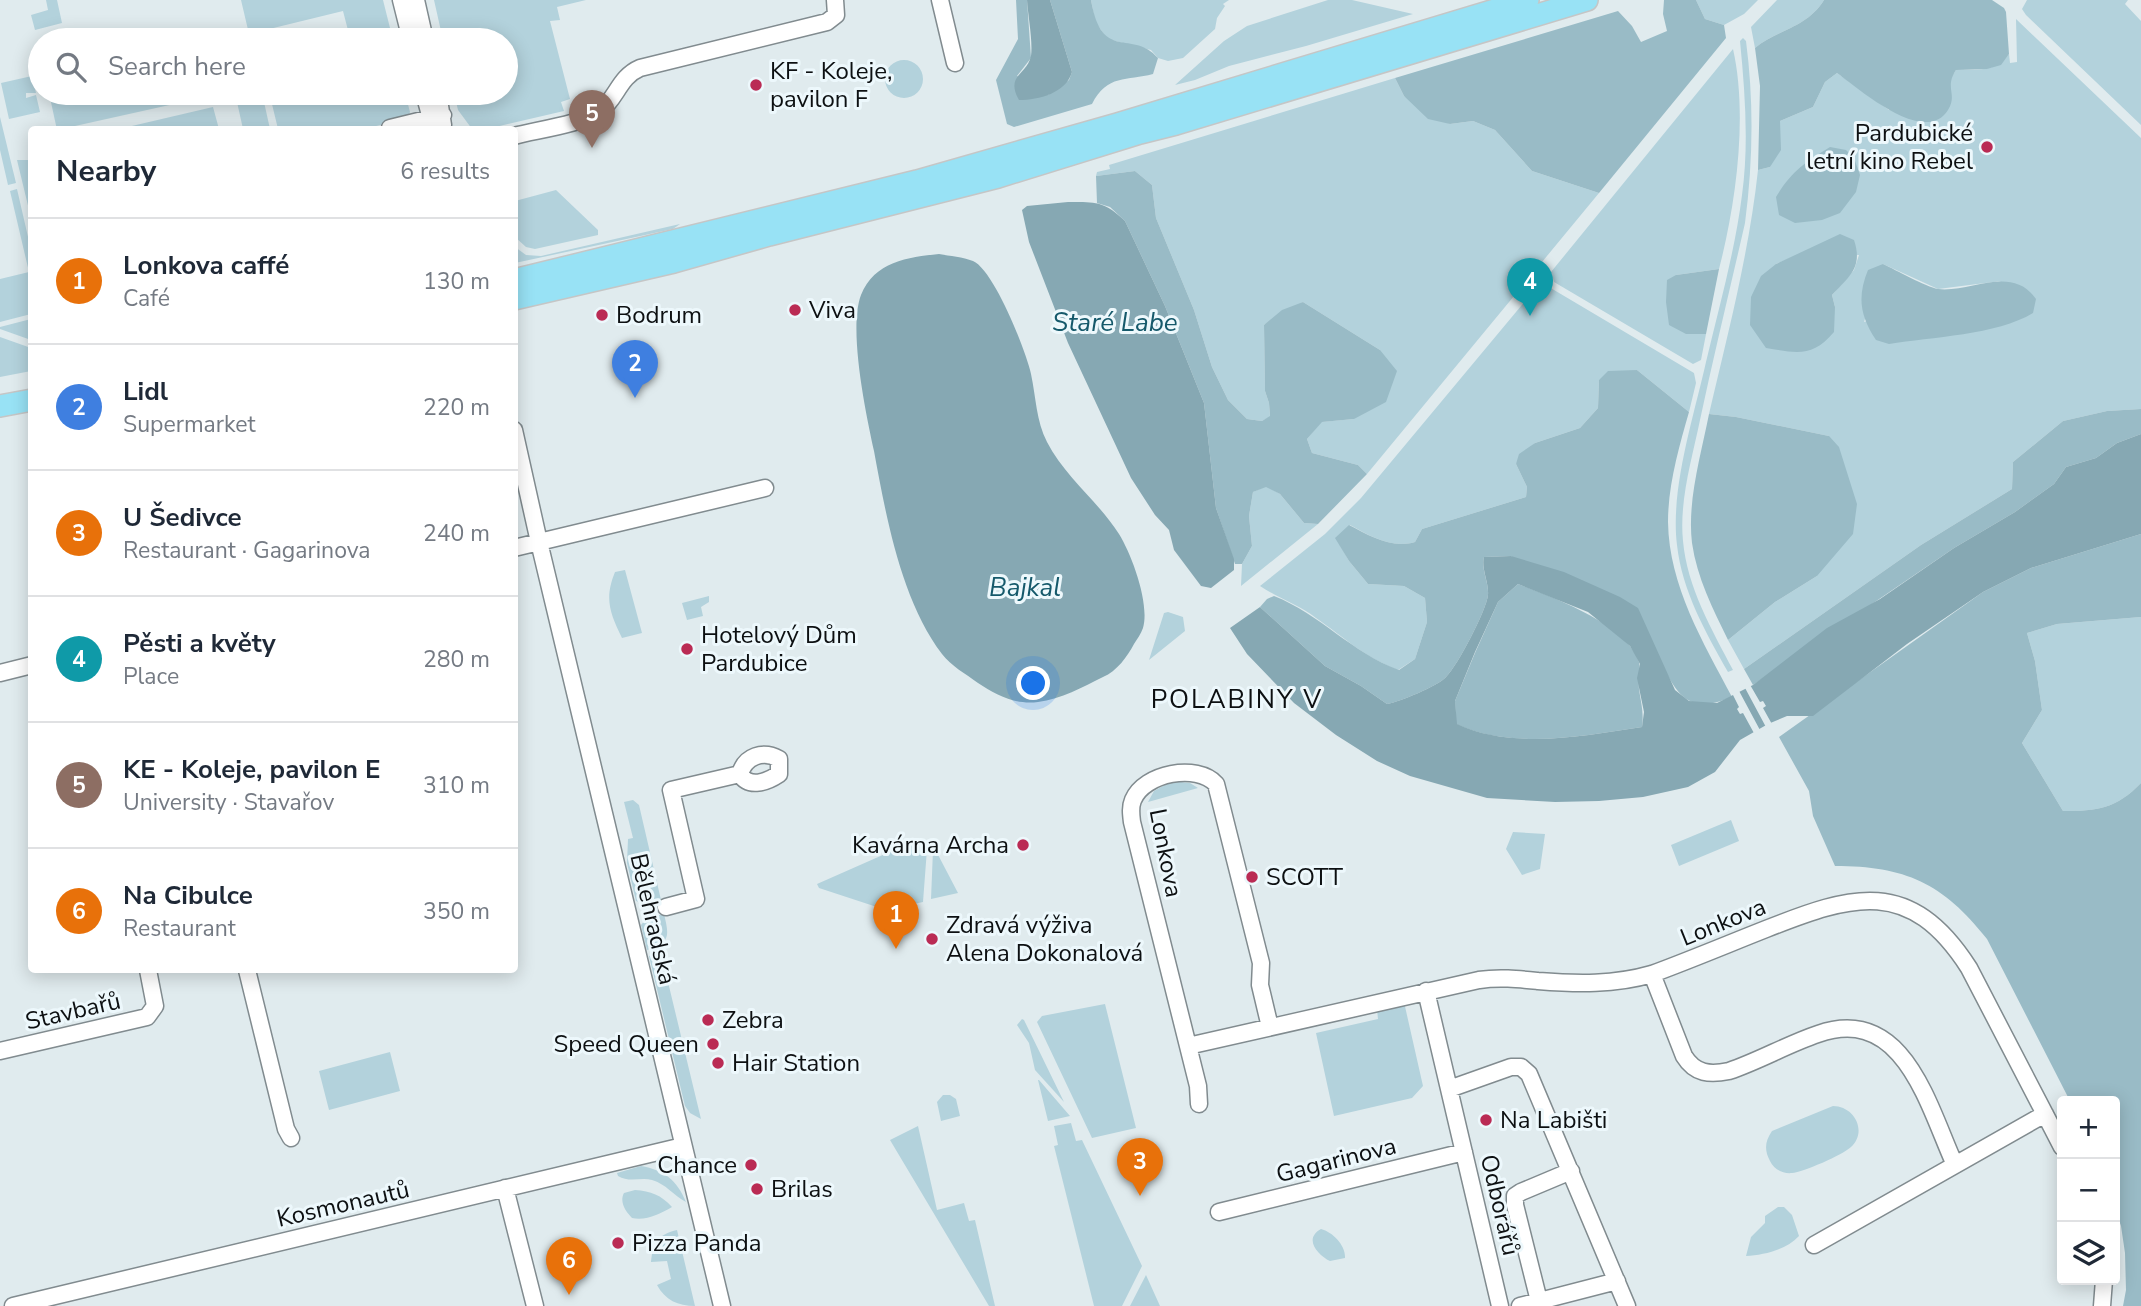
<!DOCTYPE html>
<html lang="en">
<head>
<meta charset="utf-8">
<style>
	body { margin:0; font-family:"Nunito Sans",sans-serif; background:#f6f6f7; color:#1f2937 }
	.controls { position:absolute; right:21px; bottom:21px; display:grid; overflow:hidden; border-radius:7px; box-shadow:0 4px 18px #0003 }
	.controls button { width:63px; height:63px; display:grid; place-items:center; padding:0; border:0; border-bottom:2px solid #e0e1e3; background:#fff; color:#1f2937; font:35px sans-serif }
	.you { position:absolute; left:1034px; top:684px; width:24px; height:24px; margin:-18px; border:5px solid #fff; border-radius:50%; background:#1a73e8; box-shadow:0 0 0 10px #1a73e833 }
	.badge { display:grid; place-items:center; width:46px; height:46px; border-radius:50%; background:#7c3aed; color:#fff; font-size:23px; font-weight:700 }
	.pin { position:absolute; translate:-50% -58px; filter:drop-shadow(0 2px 4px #0008) }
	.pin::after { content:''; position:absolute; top:37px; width:24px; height:21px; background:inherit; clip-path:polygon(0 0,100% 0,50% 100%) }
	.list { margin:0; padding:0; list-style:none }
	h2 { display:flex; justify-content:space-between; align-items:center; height:91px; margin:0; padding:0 28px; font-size:30px }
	h2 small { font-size:23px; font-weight:400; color:#747a83 }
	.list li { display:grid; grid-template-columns:46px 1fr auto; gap:21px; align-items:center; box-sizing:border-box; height:126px; padding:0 28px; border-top:2px solid #e0e1e3 }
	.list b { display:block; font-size:26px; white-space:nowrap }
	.list p { margin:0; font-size:23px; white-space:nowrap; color:#747a83 }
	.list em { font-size:23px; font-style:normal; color:#747a83 }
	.icon { flex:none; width:38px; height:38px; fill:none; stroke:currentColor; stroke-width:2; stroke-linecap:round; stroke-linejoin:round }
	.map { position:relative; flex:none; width:2141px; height:1306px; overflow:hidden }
	.search { position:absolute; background:#fff; box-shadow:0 4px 18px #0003; left:28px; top:28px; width:490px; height:77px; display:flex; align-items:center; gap:18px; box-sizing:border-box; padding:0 24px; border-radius:38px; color:#747a83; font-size:26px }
	.panel { position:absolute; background:#fff; box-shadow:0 4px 18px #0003; left:28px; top:126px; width:490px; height:847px; border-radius:7px }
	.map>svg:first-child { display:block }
	.green { fill:#b3d2dc; fill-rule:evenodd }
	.forest { fill:#99bbc6 }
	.water { fill:#86a8b3; fill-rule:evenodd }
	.pier { fill:#e0ebee }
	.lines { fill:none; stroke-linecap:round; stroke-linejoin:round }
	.minor-casing { stroke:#818b8f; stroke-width:19 }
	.major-casing { stroke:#c5c6c6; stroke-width:24 }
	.minor { stroke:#fff; stroke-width:16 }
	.major { stroke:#98e2f5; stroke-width:21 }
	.poi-dot { fill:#ba2b54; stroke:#edf8fc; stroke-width:2.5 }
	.labels { text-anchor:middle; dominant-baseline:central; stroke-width:6; stroke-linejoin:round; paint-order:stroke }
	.poi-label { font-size:24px; fill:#0d1012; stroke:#edf8fc; text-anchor:start }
	.street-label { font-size:24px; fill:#0d1012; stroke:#edf8fc }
	.water-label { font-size:26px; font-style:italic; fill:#15596b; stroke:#edf8fc }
	.neighbourhood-label { font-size:26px; letter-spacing:2px; fill:#0d1012; stroke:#edf8fc }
</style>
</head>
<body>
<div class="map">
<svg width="2141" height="1306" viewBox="0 0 2141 1306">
	<rect width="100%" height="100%" fill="#e0ebee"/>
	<path class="green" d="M46 0H57L62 23 35 30 31 15 48 10Z
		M241 0H383L393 40H341L350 38 343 11 249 34Z
		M434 0H586L557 7 560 20 550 21 570 99 561 102 564 111 487 129H472L458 110 454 93H506V40H443Z
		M1091 0H1229L1223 4 1225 6 1217 18 1215 29 1183 58 1168 61 1158 58 1151 50 1107 39 1095 21Z
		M1328 0H1352L1413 14 1306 46 1229 66 1195 80 1175 85 1224 41 1247 26Z
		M1696 0H1758L1744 14 1724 25 1705 19Z
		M1777 0H1824C1807 28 1776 30 1755 48L1751 27Z
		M2027 0H2128L2125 4 2141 21V125L2026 15 2022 9Z
		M2016 19 2141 138V409L2107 411 2063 421 2013 462 2012 489 1921 545 1744 669 1728 640 1775 602 1817 576 1829 436 1736 417 1709 414C1728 333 1749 253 1758 170L1770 167 1780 121 1813 107 1825 82 1837 73 1889 110 1950 79 1956 70C1977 69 1995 73 2009 54L2010 63 2017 62ZM1802 253 1859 255 1854 270 1832 295 1835 307 1776 264ZM1883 264 1938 289 2001 281 1864 322Z
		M1743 38 1746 41C1754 102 1753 162 1745 223 1730 289 1714 354 1700 420 1692 459 1679 501 1683 541 1687 587 1712 630 1733 670L1728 672C1706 633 1682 591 1677 545 1670 489 1694 416 1706 362 1719 307 1735 251 1742 195 1749 145 1745 92 1740 41Z
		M1733 49C1748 115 1736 204 1719 269L1676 275 1686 334H1706L1701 360 1693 364 1554 282 1551 272Z
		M885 79a19 19 0 1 1 38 0a19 19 0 1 1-38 0Z
		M32 76 36 93H26V98L36 95 40 112 9 119 1 83Z
		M1395 78 1404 96 1450 124 1473 121 1495 130 1532 171 1599 193 1367 474 1358 465 1312 453 1307 439 1321 422 1354 419 1380 350 1303 302 1264 325 1265 391 1269 403 1270 417 1262 421 1247 419 1228 400 1212 367 1194 310 1156 218 1152 185 1135 171 1096 176 1097 172 1110 169 1109 165Z
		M49 93H200L201 98 57 130Z
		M277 93H405L410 112 407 119 363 129H278L271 100Z
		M253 98 264 102 270 129H243L237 102Z
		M213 107 219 129H119Z
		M0 117 16 183 8 185 0 150Z
		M17 160H31V218Z
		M17 189 31 250V314L0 322V279L29 272 10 191Z
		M556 190 598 230V235L535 249 526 247 515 237V201Z
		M680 224 673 229 515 263V247L526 255 541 256Z
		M1542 285 1549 287 1694 373 1696 383 1689 412 1637 370 1599 380 1598 408 1580 428 1535 443 1516 464 1527 487 1526 497 1422 529 1415 542C1392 549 1370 536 1350 525L1336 538 1349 561 1368 584 1404 586 1425 598 1427 622 1415 659 1398 670C1364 657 1345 638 1316 618 1299 605 1278 598 1260 586L1325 534 1361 498 1536 288Z
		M31 319V340L0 329V327Z
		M0 337 31 348V371L0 377Z
		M1266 486 1280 494 1304 523 1318 524 1241 586 1242 564 1252 546 1249 516 1253 492Z
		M625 570 642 633 622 638C610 613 604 599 615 572Z
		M709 596V602L701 607 703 616 687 620 682 603Z
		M1658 600 1675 605 1642 604Z
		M1168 612 1183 617 1185 631 1149 660 1164 613Z
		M2141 617V783C2116 809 2097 811 2063 811L2022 743 2042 710 2035 661 2027 633 2057 624Z
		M1172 781 1190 783 1198 788 1148 802 1154 791Z
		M633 800 639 805 661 900 644 904 636 901 627 863 628 839 633 838 624 802Z
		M1731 820 1739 841 1679 866 1671 845Z
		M1513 832 1545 834 1540 869 1522 875 1506 849Z
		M919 839 927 849 923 902 886 910 819 888 817 884Z
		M935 849 958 893 931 899 933 850Z
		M664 914C669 935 671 943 647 950L641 925 647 918Z
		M661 953 701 1119 690 1113 685 1106 649 956Z
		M1404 1002 1423 1086 1412 1098 1334 1116 1316 1033 1378 1019 1377 1009Z
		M1105 1004 1136 1128 1092 1138 1037 1022 1042 1016Z
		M1022 1019 1024 1020 1064 1102 1035 1070 1029 1043 1017 1025Z
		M390 1052 400 1091 329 1110 319 1071Z
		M1038 1080H1039L1070 1116 1048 1121Z
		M943 1095H950L956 1099 960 1116 941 1121 937 1102Z
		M1833 1106C1854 1106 1868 1131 1851 1147 1843 1155 1803 1172 1792 1173 1782 1174 1774 1169 1770 1161 1764 1150 1765 1141 1772 1131Z
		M1071 1123 1076 1141 1082 1140 1142 1266 1122 1306H1094L1054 1146 1058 1145 1054 1126Z
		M918 1126 937 1210 964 1203 969 1221 975 1220 995 1306H989L890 1140Z
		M641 1166C664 1170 677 1180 686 1202 673 1195 666 1184 652 1180 641 1177 629 1183 618 1176L617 1173Z
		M635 1190C651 1191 661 1195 672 1207 660 1214 646 1221 632 1218 626 1212 619 1202 624 1193Z
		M1778 1207H1784L1792 1215 1799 1236C1786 1250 1764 1255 1746 1256L1751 1237 1765 1223V1216Z
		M1321 1229C1333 1232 1346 1246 1345 1258L1330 1261C1318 1255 1303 1239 1321 1229Z
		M677 1230 695 1306C678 1306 665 1300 657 1285L671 1279 667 1261 651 1262C653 1242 659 1234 677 1230Z
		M1146 1275 1160 1306H1130Z"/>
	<path class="forest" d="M1016 0H1027L1031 58 1017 76 1048 95 1069 80 1072 72 1050 0H1091C1102 64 1132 28 1158 58L1153 74C1127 81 1107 74 1092 104L1014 127 1007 124 996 80 1018 39Z
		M1664 0H1696L1705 19 1724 25 1726 38 1599 193 1532 171 1495 130 1473 121 1450 124 1428 119 1404 96 1395 78 1618 11 1632 26 1641 42 1667 31 1663 14Z
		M1824 0H1992L2004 8 2006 12 2009 54 2001 65 1987 69 1956 70C1944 88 1958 94 1948 110 1925 147 1859 89 1837 73L1825 82 1813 107 1780 121 1781 150 1770 167 1758 170 1760 86 1755 48C1776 30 1807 28 1824 0Z
		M1830 147 1846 150 1854 158 1860 175 1856 192 1840 213 1822 220 1795 223 1779 215 1776 197C1791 172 1805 162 1830 147Z
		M1135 171 1152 185 1156 218 1194 310 1212 367 1228 400 1247 419 1262 421 1270 416 1269 403 1265 391 1264 325 1282 310 1303 302 1380 350 1397 371 1386 402 1354 419 1322 422 1307 439 1312 453 1358 465 1367 474 1318 524 1304 523 1280 494 1266 487 1253 492 1249 516 1252 546 1242 564H1235L1216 508 1204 403 1165 306 1125 221 1110 207 1097 203 1096 176Z
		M1840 234 1854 240C1863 267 1850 276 1832 295L1835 307 1834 332C1812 358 1797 353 1766 348L1750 325 1751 297 1761 276 1776 264Z
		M1883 264C1896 270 1926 287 1938 289 1970 293 2012 264 2036 299L2033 313C1997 335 1931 337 1889 344L1876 340C1860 316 1857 297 1868 270Z
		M1719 269 1706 334H1686L1669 325 1666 302 1667 280 1676 275Z
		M1637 370 1689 412C1679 447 1668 485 1668 522 1669 586 1703 642 1732 697 1691 714 1679 699 1662 664L1511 556 1484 557C1481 570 1489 582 1488 595 1486 611 1458 665 1446 677 1438 686 1399 702 1387 704L1361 686 1325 666 1260 607 1267 599 1274 596C1320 614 1352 653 1399 670L1415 659 1427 622 1425 598 1404 586 1368 584 1349 561 1335 538 1349 525C1370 536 1392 549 1415 542L1422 529 1526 497 1527 487 1516 464 1519 454 1535 443 1580 428 1598 408 1599 380 1608 371Z
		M2141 409V434L2117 443 2096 458 2066 467 2054 484 2015 512 1954 548 1753 685 1744 669 1921 545 2012 489 2013 462 2063 421 2107 411Z
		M1709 414 1736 417 1829 436 1839 447 1857 504 1853 534 1817 576 1775 602 1728 640C1713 609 1697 578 1692 543 1687 501 1701 455 1709 414Z
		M2141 534V617L2057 624 2027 633 2035 661 2042 710 2022 743 2063 811C2097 811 2116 809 2141 783V1306H2123L2126 1290 2125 1253 2121 1226 2115 1208V1101H2070L1987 939C1943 883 1905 866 1835 866L1813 816 1809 791 1779 737 1983 592 2031 568Z
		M1518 584C1552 597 1627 624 1639 662 1641 670 1638 681 1639 689 1641 703 1644 713 1642 727 1582 736 1513 750 1456 724L1455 701 1475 653 1498 602Z"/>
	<path class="water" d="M1027 0H1050L1072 72C1066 93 1039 100 1019 100 1005 75 1027 75 1031 56 1033 41 1028 16 1027 0Z
		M1068 202C1096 202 1104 201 1125 221L1165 306 1204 403 1216 508 1234 559V570L1211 588 1201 586 1174 550 1169 530 1155 515 1131 478 1068 343 1029 242 1022 210 1027 206Z
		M939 254C950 256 963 257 973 261 994 270 1026 351 1031 374 1036 397 1036 421 1047 442 1065 477 1098 501 1119 534 1132 555 1150 604 1143 628 1141 634 1137 639 1134 644 1127 657 1117 671 1103 677 1083 687 1061 699 1038 702 1015 705 996 695 978 683 966 674 951 666 942 654 901 600 886 516 874 451 866 414 848 329 861 295 874 262 908 257 939 254Z
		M2141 434V534L2031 568 1983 592 1907 644 1813 716H1787L1768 724 1740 740 1715 772 1688 787 1643 797 1599 801 1555 802 1487 798 1410 776 1377 761 1336 735 1294 703 1247 654 1230 628 1260 607 1325 666 1361 686 1387 704C1399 702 1438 686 1446 677 1458 665 1486 611 1488 595 1489 582 1481 569 1484 557L1511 556 1564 572 1620 597 1638 608 1675 690 1689 701 1717 703 1753 685 1827 628 1880 599 1954 548 2015 512 2054 484 2066 467 2096 458 2117 443ZM1518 584 1588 612 1630 646 1640 664 1637 678 1644 712 1642 727C1582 736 1513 750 1457 724L1455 701 1475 652 1498 602Z"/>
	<path class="pier" d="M1749 683 1760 702 1763 701 1766 706 1763 708 1773 726 1767 729 1744 686Z
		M1738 689 1761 732 1755 735 1743 713 1740 714 1737 709 1739 707 1732 693Z"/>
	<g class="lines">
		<defs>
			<path id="minor" d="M401 0 411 40
				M416 0 425 40
				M940 0 955 63
				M424 93 434 130
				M438 93 443 125
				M390 130V128L443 115
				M514 136C536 130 583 124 600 111 617 98 619 77 640 68L827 22 836 15 835 0
				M514 430 539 542 722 1306
				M514 548 765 488
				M0 673 32 665
				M666 907 696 899 671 790 740 774C745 756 763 750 779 759V774C767 782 749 789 740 774
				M247 970 286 1129 291 1138
				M1652 974 1684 1056C1695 1074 1710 1075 1729 1071 1759 1061 1788 1044 1818 1034 1904 1004 1928 1106 1955 1165
				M1426 991 1500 1306
				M1188 1046 1479 980C1499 977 1518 979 1538 981 1577 984 1614 985 1652 974 1690 960 1728 944 1766 929 1852 895 1910 876 1969 968L2062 1147
				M0 1051 147 1017 155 1006 148 970
				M1449 1089 1511 1067H1521L1529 1074 1627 1306
				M1199 1104 1198 1086 1132 822C1131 814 1130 807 1133 800 1144 773 1197 763 1216 784L1261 963 1260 985 1270 1027
				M505 1188 535 1306
				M1219 1212 1464 1152
				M1814 1245 2045 1114
				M1539 1301 1515 1205V1196L1521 1192 1571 1171
				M13 1306 683 1146
				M1520 1306 1617 1281
				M2102 1306 2104 1280"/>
			<path id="major" d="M514 280 917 181 1117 124 1528 0
				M514 299 674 262 769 235 998 177 1140 133 1176 124 1587 0
				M0 406 32 400"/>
		</defs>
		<use href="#minor" class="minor-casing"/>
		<use href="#major" class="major-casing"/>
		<use href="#minor" class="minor"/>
		<use href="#major" class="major"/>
	</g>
	<g class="poi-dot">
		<circle cx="756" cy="85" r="7"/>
		<circle cx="1987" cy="147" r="7"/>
		<circle cx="795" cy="310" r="7"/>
		<circle cx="602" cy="315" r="7"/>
		<circle cx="687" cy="649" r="7"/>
		<circle cx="1023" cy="845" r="7"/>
		<circle cx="1252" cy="877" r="7"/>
		<circle cx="932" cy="939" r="7"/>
		<circle cx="708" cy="1020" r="7"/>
		<circle cx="713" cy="1044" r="7"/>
		<circle cx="718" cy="1063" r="7"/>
		<circle cx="1486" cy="1120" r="7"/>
		<circle cx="751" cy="1165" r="7"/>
		<circle cx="757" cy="1189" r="7"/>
		<circle cx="618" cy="1243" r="7"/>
	</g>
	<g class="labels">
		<g class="poi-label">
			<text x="770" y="71">KF - Koleje,<tspan x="770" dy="28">pavilon F</tspan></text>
			<text x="1973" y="133" text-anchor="end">Pardubické<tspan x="1973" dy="28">letní kino Rebel</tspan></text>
			<text x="809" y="310">Viva</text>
			<text x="616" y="315">Bodrum</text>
			<text x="701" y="635">Hotelový Dům<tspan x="701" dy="28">Pardubice</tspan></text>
			<text x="1009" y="845" text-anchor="end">Kavárna Archa</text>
			<text x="1266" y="877">SCOTT</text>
			<text x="946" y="925">Zdravá výživa<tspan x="946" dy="28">Alena Dokonalová</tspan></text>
			<text x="722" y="1020">Zebra</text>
			<text x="699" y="1044" text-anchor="end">Speed Queen</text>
			<text x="732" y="1063">Hair Station</text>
			<text x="1500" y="1120">Na Labišti</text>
			<text x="737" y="1165" text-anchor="end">Chance</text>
			<text x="771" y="1189">Brilas</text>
			<text x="632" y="1243">Pizza Panda</text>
		</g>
		<g class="street-label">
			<text transform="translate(1166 853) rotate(79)">Lonkova</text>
			<text transform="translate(653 919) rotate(77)">Bělehradská</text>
			<text transform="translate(1723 922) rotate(-22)">Lonkova</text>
			<text transform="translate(73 1011) rotate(-13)">Stavbařů</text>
			<text transform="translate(1336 1160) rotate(-14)">Gagarinova</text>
			<text transform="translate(343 1204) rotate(-13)">Kosmonautů</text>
			<text transform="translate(1500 1205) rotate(77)">Odborářů</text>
		</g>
		<g class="water-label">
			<text x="1115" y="322">Staré Labe</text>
			<text x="1025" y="587">Bajkal</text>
		</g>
		<g class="neighbourhood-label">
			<text x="1237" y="699">POLABINY V</text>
		</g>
	</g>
</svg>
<div class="controls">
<button>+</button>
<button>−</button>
<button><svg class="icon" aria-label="layers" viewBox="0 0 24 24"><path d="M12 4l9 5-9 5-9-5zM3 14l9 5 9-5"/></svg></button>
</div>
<div class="you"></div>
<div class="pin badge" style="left:896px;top:949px;background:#e8710a">1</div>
<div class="pin badge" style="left:635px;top:398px;background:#3f7fe0">2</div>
<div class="pin badge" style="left:1140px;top:1196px;background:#e8710a">3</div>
<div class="pin badge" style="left:1530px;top:316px;background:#0f9aa8">4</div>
<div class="pin badge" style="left:592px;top:148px;background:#8d6e63">5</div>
<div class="pin badge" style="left:569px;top:1295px;background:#e8710a">6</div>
<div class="search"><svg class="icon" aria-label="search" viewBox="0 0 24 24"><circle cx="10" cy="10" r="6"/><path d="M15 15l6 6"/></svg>Search here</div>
<section class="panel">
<h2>Nearby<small>6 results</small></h2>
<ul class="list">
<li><span class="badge" style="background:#e8710a">1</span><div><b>Lonkova caffé</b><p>Café</p></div><em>130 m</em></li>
<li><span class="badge" style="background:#3f7fe0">2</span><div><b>Lidl</b><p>Supermarket</p></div><em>220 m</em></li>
<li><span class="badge" style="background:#e8710a">3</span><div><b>U Šedivce</b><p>Restaurant · Gagarinova</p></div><em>240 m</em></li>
<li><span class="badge" style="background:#0f9aa8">4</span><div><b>Pěsti a květy</b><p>Place</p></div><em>280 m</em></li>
<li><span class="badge" style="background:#8d6e63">5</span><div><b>KE - Koleje, pavilon E</b><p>University · Stavařov</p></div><em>310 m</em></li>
<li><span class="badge" style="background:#e8710a">6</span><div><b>Na Cibulce</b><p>Restaurant</p></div><em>350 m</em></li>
</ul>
</section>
</div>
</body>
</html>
